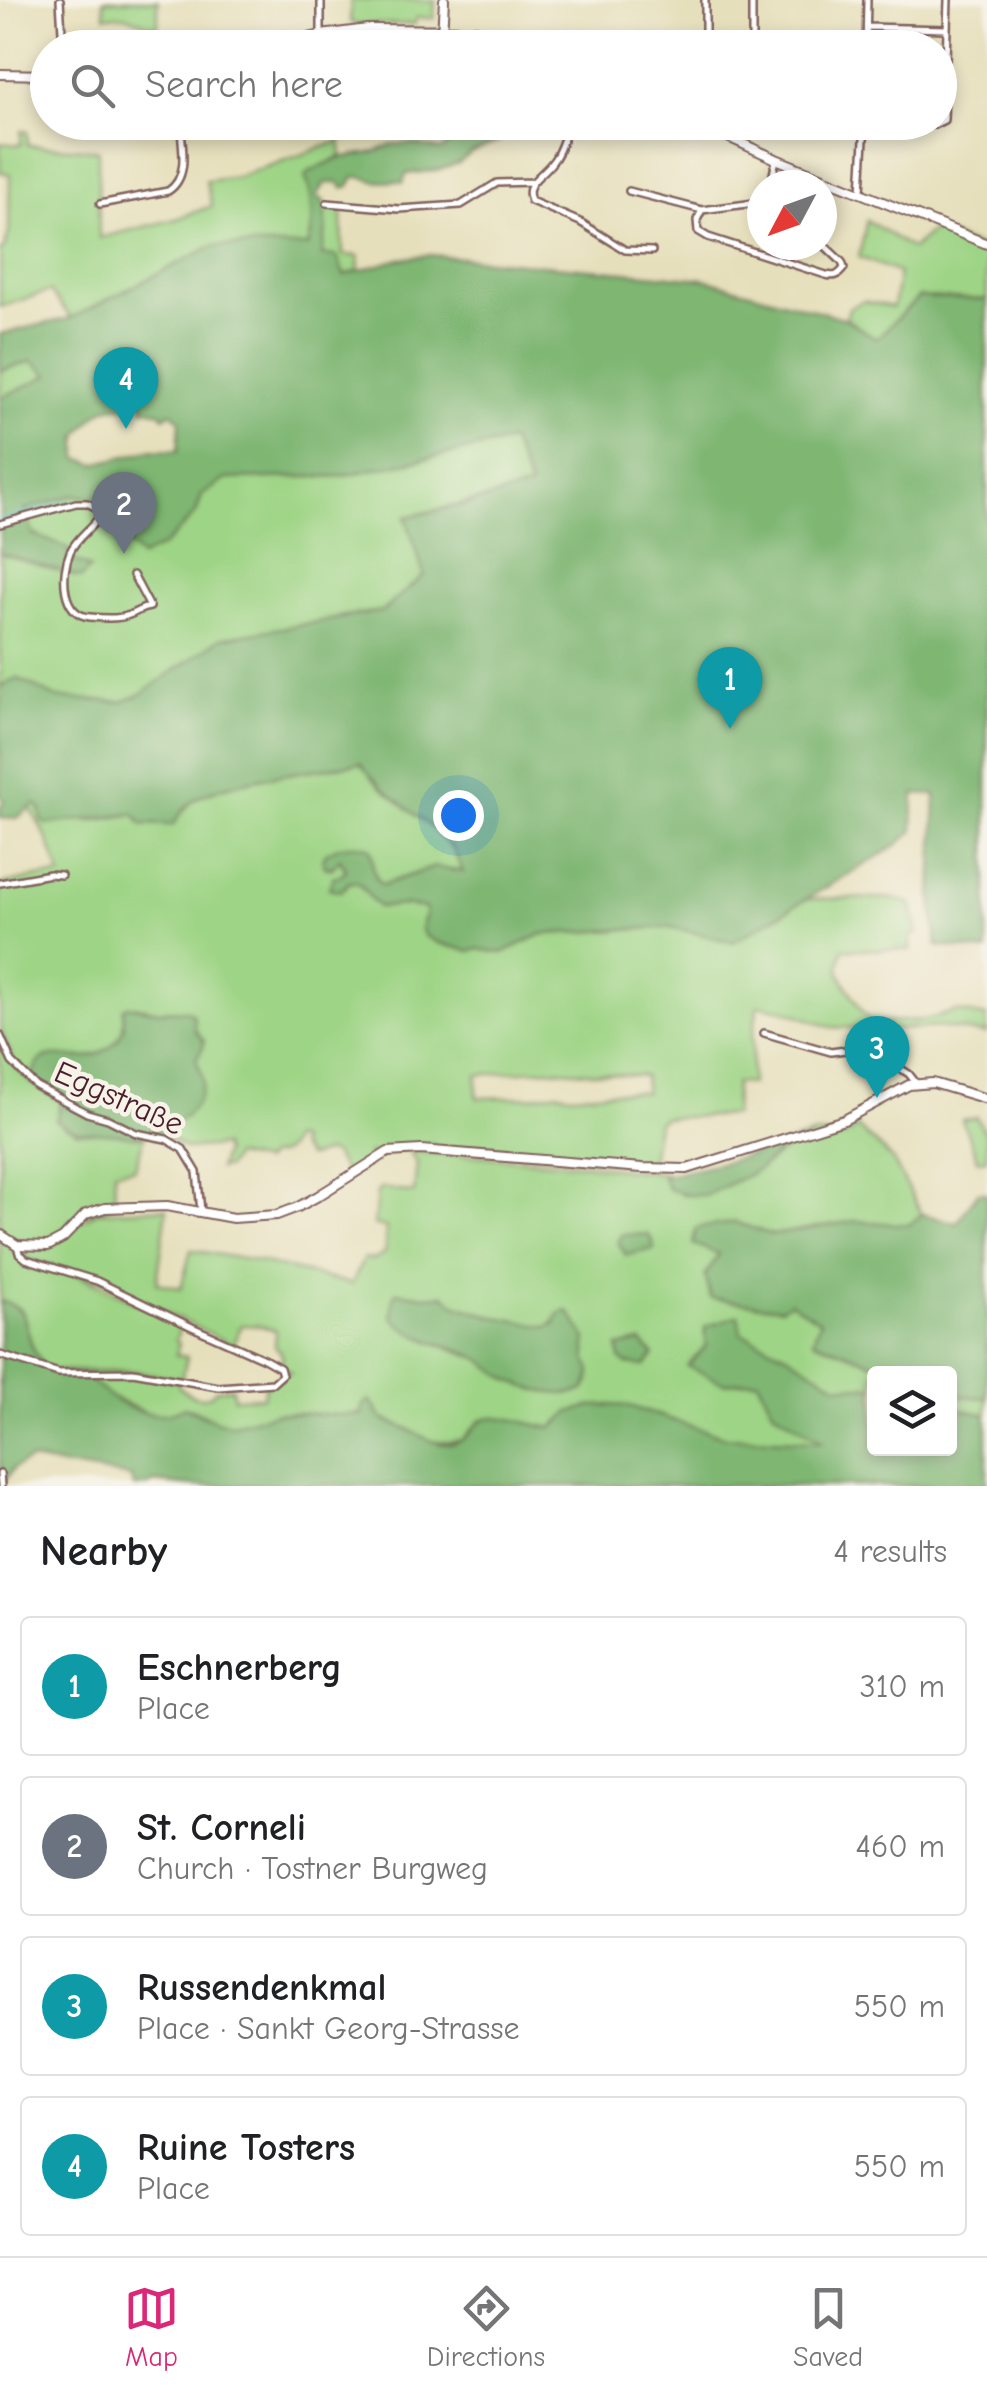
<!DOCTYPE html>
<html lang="en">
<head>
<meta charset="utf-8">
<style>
	body { margin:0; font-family:"Comic Neue",sans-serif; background:#f6f6f6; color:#202124 }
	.controls { position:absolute; right:30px; bottom:30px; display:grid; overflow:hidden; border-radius:10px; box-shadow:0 5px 15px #0003 }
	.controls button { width:90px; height:90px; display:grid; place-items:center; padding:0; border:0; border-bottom:2px solid #e0e0e0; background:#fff; color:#202124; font:50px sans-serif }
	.compass { position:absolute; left:747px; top:170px; width:90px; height:90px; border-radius:50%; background:#fff; box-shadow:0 5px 15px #0003; rotate:229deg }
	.you { position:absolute; left:458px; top:815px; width:35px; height:35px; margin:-25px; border:8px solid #fff; border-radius:50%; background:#1a73e8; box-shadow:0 0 0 15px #1a73e833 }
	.badge { display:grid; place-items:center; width:65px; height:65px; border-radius:50%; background:#db2777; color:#fff; font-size:32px; font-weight:700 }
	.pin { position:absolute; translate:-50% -82px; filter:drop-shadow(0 2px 5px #0008) }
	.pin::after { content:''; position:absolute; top:52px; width:35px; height:30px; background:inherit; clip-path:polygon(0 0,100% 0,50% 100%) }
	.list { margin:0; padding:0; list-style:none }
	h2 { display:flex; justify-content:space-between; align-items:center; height:130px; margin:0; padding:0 40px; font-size:42px }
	h2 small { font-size:32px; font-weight:400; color:#757577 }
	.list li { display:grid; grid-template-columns:65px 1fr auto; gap:30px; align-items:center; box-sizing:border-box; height:140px; margin:0 20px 20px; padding:0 20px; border:2px solid #e0e0e0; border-radius:10px }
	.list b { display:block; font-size:38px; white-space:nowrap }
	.list p { margin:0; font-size:32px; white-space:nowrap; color:#757577 }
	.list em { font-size:32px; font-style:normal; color:#757577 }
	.icon { flex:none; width:55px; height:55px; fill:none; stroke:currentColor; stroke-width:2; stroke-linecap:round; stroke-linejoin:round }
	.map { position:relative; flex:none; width:987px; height:1486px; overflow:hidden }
	.search { position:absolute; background:#fff; box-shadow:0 5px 15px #0003; left:30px; right:30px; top:30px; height:110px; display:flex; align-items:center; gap:25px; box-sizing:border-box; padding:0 35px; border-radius:55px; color:#757577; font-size:38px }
	.sheet { height:770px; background:#fff }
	nav { display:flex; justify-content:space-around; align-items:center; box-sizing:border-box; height:140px; border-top:2px solid #e0e0e0; background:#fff; font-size:28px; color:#757577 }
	nav a { display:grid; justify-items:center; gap:5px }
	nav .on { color:#db2777 }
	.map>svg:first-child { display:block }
	.green { fill:#9ed485; stroke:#747a58; stroke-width:2.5; fill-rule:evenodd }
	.forest { fill:#7eb672; stroke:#646a4e; stroke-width:2.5; fill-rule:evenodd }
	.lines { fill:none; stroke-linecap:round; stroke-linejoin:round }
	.stream { stroke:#5bc6d5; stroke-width:2.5 }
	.street-casing { stroke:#81625d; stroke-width:10 }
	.secondary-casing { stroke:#81625d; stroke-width:12 }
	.street { stroke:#fff; stroke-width:5 }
	.secondary { stroke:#fff; stroke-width:8 }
	.labels { text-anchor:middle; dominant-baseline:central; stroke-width:9; stroke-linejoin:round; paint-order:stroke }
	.street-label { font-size:32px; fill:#4a1f2b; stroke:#f7f3e8 }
</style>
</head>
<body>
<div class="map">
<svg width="987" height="1486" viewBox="0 0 987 1486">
	<rect width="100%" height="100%" fill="#f7f3e8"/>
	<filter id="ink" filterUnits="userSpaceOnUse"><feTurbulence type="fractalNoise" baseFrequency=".01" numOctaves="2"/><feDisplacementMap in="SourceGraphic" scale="20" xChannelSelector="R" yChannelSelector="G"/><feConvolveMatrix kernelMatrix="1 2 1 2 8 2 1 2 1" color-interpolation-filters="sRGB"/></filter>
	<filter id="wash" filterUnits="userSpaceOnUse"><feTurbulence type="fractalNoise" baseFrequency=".0048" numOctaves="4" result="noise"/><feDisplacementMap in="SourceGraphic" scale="40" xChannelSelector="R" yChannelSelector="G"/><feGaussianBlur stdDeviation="2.25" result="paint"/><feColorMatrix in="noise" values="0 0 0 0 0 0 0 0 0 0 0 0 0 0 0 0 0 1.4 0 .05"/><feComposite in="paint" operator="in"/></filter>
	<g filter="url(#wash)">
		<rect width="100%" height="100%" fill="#e6dfbb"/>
		<path class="green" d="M103 0H158V28L125 16H105Z
			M351 0H435L434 18H416L415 24H355L350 21Z
			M339 123H370L374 131 341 139Z
			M21 131H27L28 145 98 150 99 238 176 219 212 206 206 181 237 177 340 141 342 154 338 158 309 172 313 201 342 210 343 255 359 256 358 276H344L213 246 71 318 50 291 0 307V250L4 249 9 233 10 174 0 172V143L21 145Z
			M867 220 912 249 934 229 987 250V300L919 297 876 339 846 319 849 308 863 301 893 307 899 273 859 257Z
			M33 361 50 375 0 398V371Z
			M511 441 530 488 406 517 424 575 383 611 342 616 122 702 57 698 17 678 0 686V553L24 560 69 558V549L32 534 24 510 74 495 109 501 122 539 141 557 163 546 196 513 202 495 226 479 340 476Z
			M360 763 382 787 434 830 453 849 463 873 435 867 381 885 371 867 372 855 361 845 336 848 327 868H332L339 858 346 871 341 875 346 887 349 882H357L379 907 404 905 425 907 426 914 422 921 425 936 439 943 469 951 478 949 502 953 542 934 671 927 733 942 806 899 888 898 911 903 918 934 911 935 910 950 843 949 839 967 840 974 863 1013 869 1019 879 1022 925 1020 956 1011 987 1017V1034L939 1027 895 1030 830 1027 784 1010 758 1005 753 1034 751 1084 735 1083 734 1115 663 1118 657 1123 651 1161 655 1165 438 1148 432 1144 377 1155 369 1153 368 1155 372 1159 347 1175 333 1154C325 1149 316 1158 307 1157L298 1146 299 1141 292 1139C286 1152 283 1155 269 1156L263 1162 234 1156 227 1167 219 1169 224 1152 222 1146 186 1149 166 1136 145 1134 185 1117 195 1059 203 1047 204 1041 195 1030 193 1015 187 1010 159 1011 135 1006 123 1013 124 1029 119 1039 103 1054 90 1058 46 1057 40 1061 30 1079 13 1061 0 1028V885L38 877 61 876 47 838 29 806 38 805 40 811 91 821 135 814 142 824 173 825C179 816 184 807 193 801 224 779 320 770 360 763ZM546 1069 644 1076 645 1092H608L571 1095 557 1092 531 1097 477 1098V1075Z
			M0 1039C15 1073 27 1083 61 1100L58 1114 76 1132 111 1133 144 1137 135 1168 115 1171 114 1205 79 1216 73 1222 70 1221C62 1251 21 1246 0 1232Z
			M976 1117 987 1136V1159L978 1160 962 1120Z
			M857 1127 892 1159 922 1214 909 1225 855 1221 772 1235 735 1222 719 1254 820 1321 814 1341 900 1373 874 1374V1387L837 1386 787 1354 741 1333 706 1346 688 1365 723 1383 758 1380 773 1410 824 1442 725 1437 629 1406 562 1420 553 1428 495 1417 482 1419 462 1440 450 1442H436L423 1438 407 1428 383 1419 378 1415 377 1409 362 1412 358 1415 279 1413 233 1424 219 1422 190 1408 167 1416 149 1414 109 1397 96 1387 85 1374 124 1373 178 1381 179 1387C188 1394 198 1401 210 1395 212 1394 214 1391 216 1390 221 1388 227 1389 232 1387L234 1398 263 1397 265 1385C275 1382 282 1376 291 1372L279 1364 283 1358 280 1351 275 1346 276 1330 261 1326 241 1325 233 1345 98 1279 31 1260 21 1253 24 1249 49 1248 82 1220 98 1212 167 1208 157 1283 181 1288 191 1250 261 1262 352 1284 364 1258 374 1260 385 1253 386 1228 374 1225 377 1192 381 1188 414 1193 417 1162 412 1157 411 1151 578 1164 671 1174 662 1177 707 1195C723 1186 742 1179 758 1169 775 1159 792 1140 813 1135 833 1131 838 1147 857 1127ZM396 1292 426 1296 444 1295 457 1305 508 1321 548 1327 565 1311 570 1313 582 1332 586 1359 591 1371 589 1382 584 1390 568 1394 530 1387 511 1381 481 1359 424 1339Z
			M0 1237 21 1258 81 1276 181 1324 176 1340 179 1343 176 1355 187 1357 182 1379 133 1371H59L46 1368 33 1350 23 1313 19 1308 0 1301Z
			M950 1392 961 1396 987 1398V1415L950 1407Z"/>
		<path class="forest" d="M472 132 490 133 491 139 498 137V142L472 152 459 163 438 170 406 174 403 183C393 180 384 183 375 181 367 179 363 176 354 177L349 186 343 188 339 183H325L317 196 325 202 326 231 322 255 337 256 344 275 400 259 430 255 704 279 846 319 876 339 919 297 987 300V951L937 946 932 895 936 795 914 794 913 832 893 848 733 942 671 927 542 934 502 953 478 949 469 951 439 943 425 936 421 928 426 914 425 908 404 905 379 907C369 900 366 889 357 882H349L341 891 329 888 333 877 341 875 346 870 340 859 332 868 324 866 323 859 327 852C340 845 356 842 370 848 375 864 369 871 382 885L435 867 463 872 453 849 434 830 381 787 360 763C320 770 224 778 193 801 184 807 179 816 173 825L142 824 134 814 48 824 42 821 40 807 35 804 17 818 0 817V806L4 802 0 795V686L17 678 57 698 122 702 138 696 221 638 383 611 424 575 406 517 465 505 530 487 511 441 340 476 226 479 202 495 196 513 163 546 141 557 122 539 109 500 74 495 25 510 33 534 69 549V558L90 568 81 578 0 553V398L49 375 32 361 0 371V334L71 318 213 246H308C315 224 313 195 305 176L309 172 338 158 375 152 393 144H413L441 150 457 138ZM131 399 142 400 143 408 160 412 164 417 171 412 180 420 178 451 150 450 95 464 78 458V435C94 418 101 402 127 407Z
			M127 1006 159 1011 187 1010 193 1015 195 1030 204 1041 203 1047 196 1059C199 1067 203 1074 203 1082 201 1116 162 1134 133 1136 125 1137 117 1133 109 1133 88 1132 73 1135 56 1120L61 1105V1096L30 1079C33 1073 37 1062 43 1059 62 1048 84 1070 112 1045 124 1035 125 1024 123 1009Z
			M814 1135 776 1154 759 1169 707 1195H687L668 1189 662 1176 729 1161Z
			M978 1192 987 1193V1398L961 1396 950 1392V1374L900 1373 813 1340 820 1321 790 1302 781 1308 711 1298 705 1276 719 1254 693 1244 696 1228 735 1222 772 1235 855 1221 909 1225 922 1214 957 1223Z
			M648 1234 653 1242 654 1249 626 1255 618 1242 622 1235Z
			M396 1292 426 1296 444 1295 457 1305 491 1316 548 1327 554 1324 559 1314 565 1311 570 1313 586 1338V1359L591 1371 589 1382 584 1390C562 1399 528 1390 508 1379 497 1373 488 1363 476 1357 448 1343 415 1342 392 1317L393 1297Z
			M0 1301C29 1307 23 1322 32 1345 36 1356 43 1365 51 1373L85 1374C106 1400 154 1427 184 1407L219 1422 233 1424 278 1413 358 1415 362 1414V1406L369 1400C376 1405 376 1413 382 1418 387 1423 397 1424 403 1427 420 1434 442 1452 462 1440 474 1433 476 1418 492 1417 510 1416 534 1426 553 1428L570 1412 592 1406 611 1405 629 1406 725 1437 822 1441 773 1410 758 1380 723 1383 688 1366 706 1346 705 1327 738 1315 741 1333 787 1354 837 1385 874 1387V1448H950V1407L987 1415V1486H195L154 1482 147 1486H133L131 1477 30 1460 14 1468 4 1482 0 1461Z
			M641 1342 654 1355 645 1366 627 1364 620 1359 618 1347Z"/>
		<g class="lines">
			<path class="stream" d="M0 520 71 502"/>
		</g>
	</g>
	<g filter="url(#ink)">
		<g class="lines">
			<defs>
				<path id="street" d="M60 0 63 48
					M321 0V35
					M752 0V48
					M867 27 947 29
					M705 48V0
					M866 48 867 0
					M569 122C565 135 561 151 553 161 543 176 523 182 531 201L580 222 625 250 652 251
					M865 124 934 125 944 120 948 0
					M730 139 735 122
					M771 185 776 159
					M629 191 702 210
					M861 192 865 122
					M762 202 702 210 697 220 698 231 708 237 826 275C835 277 838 276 844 268L842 262 822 243
					M327 203 399 209 461 205 497 183 533 182
					M100 204 168 191C190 177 182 146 180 122
					M0 524 76 503H87L97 508 100 516C91 529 76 538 70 552 61 573 61 615 90 617 100 618 120 619 129 615 138 612 140 608 150 607L133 575
					M0 883 50 874 61 875
					M764 1033 831 1052 867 1047 909 1074 916 1083
					M0 1035 12 1062 36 1086 87 1113 108 1119 136 1133 166 1139 183 1149 197 1172 201 1211
					M0 1355 59 1373 133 1372 218 1387 273 1383 282 1375 280 1368 264 1359 192 1327 97 1281 26 1259 19 1253 17 1245
					M0 1474 1 1486"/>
				<path id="secondary" d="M363 31 367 34 493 39 498 36
					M442 35 444 0
					M268 48 321 35 368 29 476 30 550 48
					M0 74 48 75
					M696 122 776 159 987 244
					M0 1234 17 1245 48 1246 63 1238 86 1214 105 1208 167 1206 233 1218 277 1215 298 1207 318 1196 388 1152 421 1150 642 1168 687 1169 844 1120 909 1085 933 1083 987 1099"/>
			</defs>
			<use href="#street" class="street-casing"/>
			<use href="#secondary" class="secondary-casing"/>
			<use href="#street" class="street"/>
			<use href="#secondary" class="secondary"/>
		</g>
	</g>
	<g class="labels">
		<g class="street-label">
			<text transform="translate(119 1098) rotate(24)">Eggstraße</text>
		</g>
	</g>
</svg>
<div class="controls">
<button><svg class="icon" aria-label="layers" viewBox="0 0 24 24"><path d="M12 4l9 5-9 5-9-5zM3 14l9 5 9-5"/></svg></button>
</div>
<svg class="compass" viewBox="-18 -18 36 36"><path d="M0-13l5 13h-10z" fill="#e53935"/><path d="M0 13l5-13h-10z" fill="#757577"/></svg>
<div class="you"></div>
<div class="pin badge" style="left:730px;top:729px;background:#0f9aa8">1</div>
<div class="pin badge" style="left:124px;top:554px;background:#6b7280">2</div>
<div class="pin badge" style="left:877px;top:1098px;background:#0f9aa8">3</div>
<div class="pin badge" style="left:126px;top:429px;background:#0f9aa8">4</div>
<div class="search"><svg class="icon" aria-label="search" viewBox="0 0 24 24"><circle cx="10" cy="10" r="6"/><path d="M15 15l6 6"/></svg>Search here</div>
</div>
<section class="sheet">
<h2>Nearby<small>4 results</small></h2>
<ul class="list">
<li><span class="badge" style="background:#0f9aa8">1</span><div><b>Eschnerberg</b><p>Place</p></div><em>310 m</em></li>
<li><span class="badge" style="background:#6b7280">2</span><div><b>St. Corneli</b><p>Church · Tostner Burgweg</p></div><em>460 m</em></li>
<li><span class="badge" style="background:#0f9aa8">3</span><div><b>Russendenkmal</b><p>Place · Sankt Georg-Strasse</p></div><em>550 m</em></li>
<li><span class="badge" style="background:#0f9aa8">4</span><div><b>Ruine Tosters</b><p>Place</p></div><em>550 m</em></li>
</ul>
</section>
<nav>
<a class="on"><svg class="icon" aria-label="map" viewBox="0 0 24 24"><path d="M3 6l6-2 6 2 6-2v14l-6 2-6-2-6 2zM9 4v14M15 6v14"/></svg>Map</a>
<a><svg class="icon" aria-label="directions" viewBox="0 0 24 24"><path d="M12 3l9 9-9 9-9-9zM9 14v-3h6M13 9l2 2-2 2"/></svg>Directions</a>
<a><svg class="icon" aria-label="saved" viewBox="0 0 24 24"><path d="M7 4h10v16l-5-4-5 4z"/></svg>Saved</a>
</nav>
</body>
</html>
